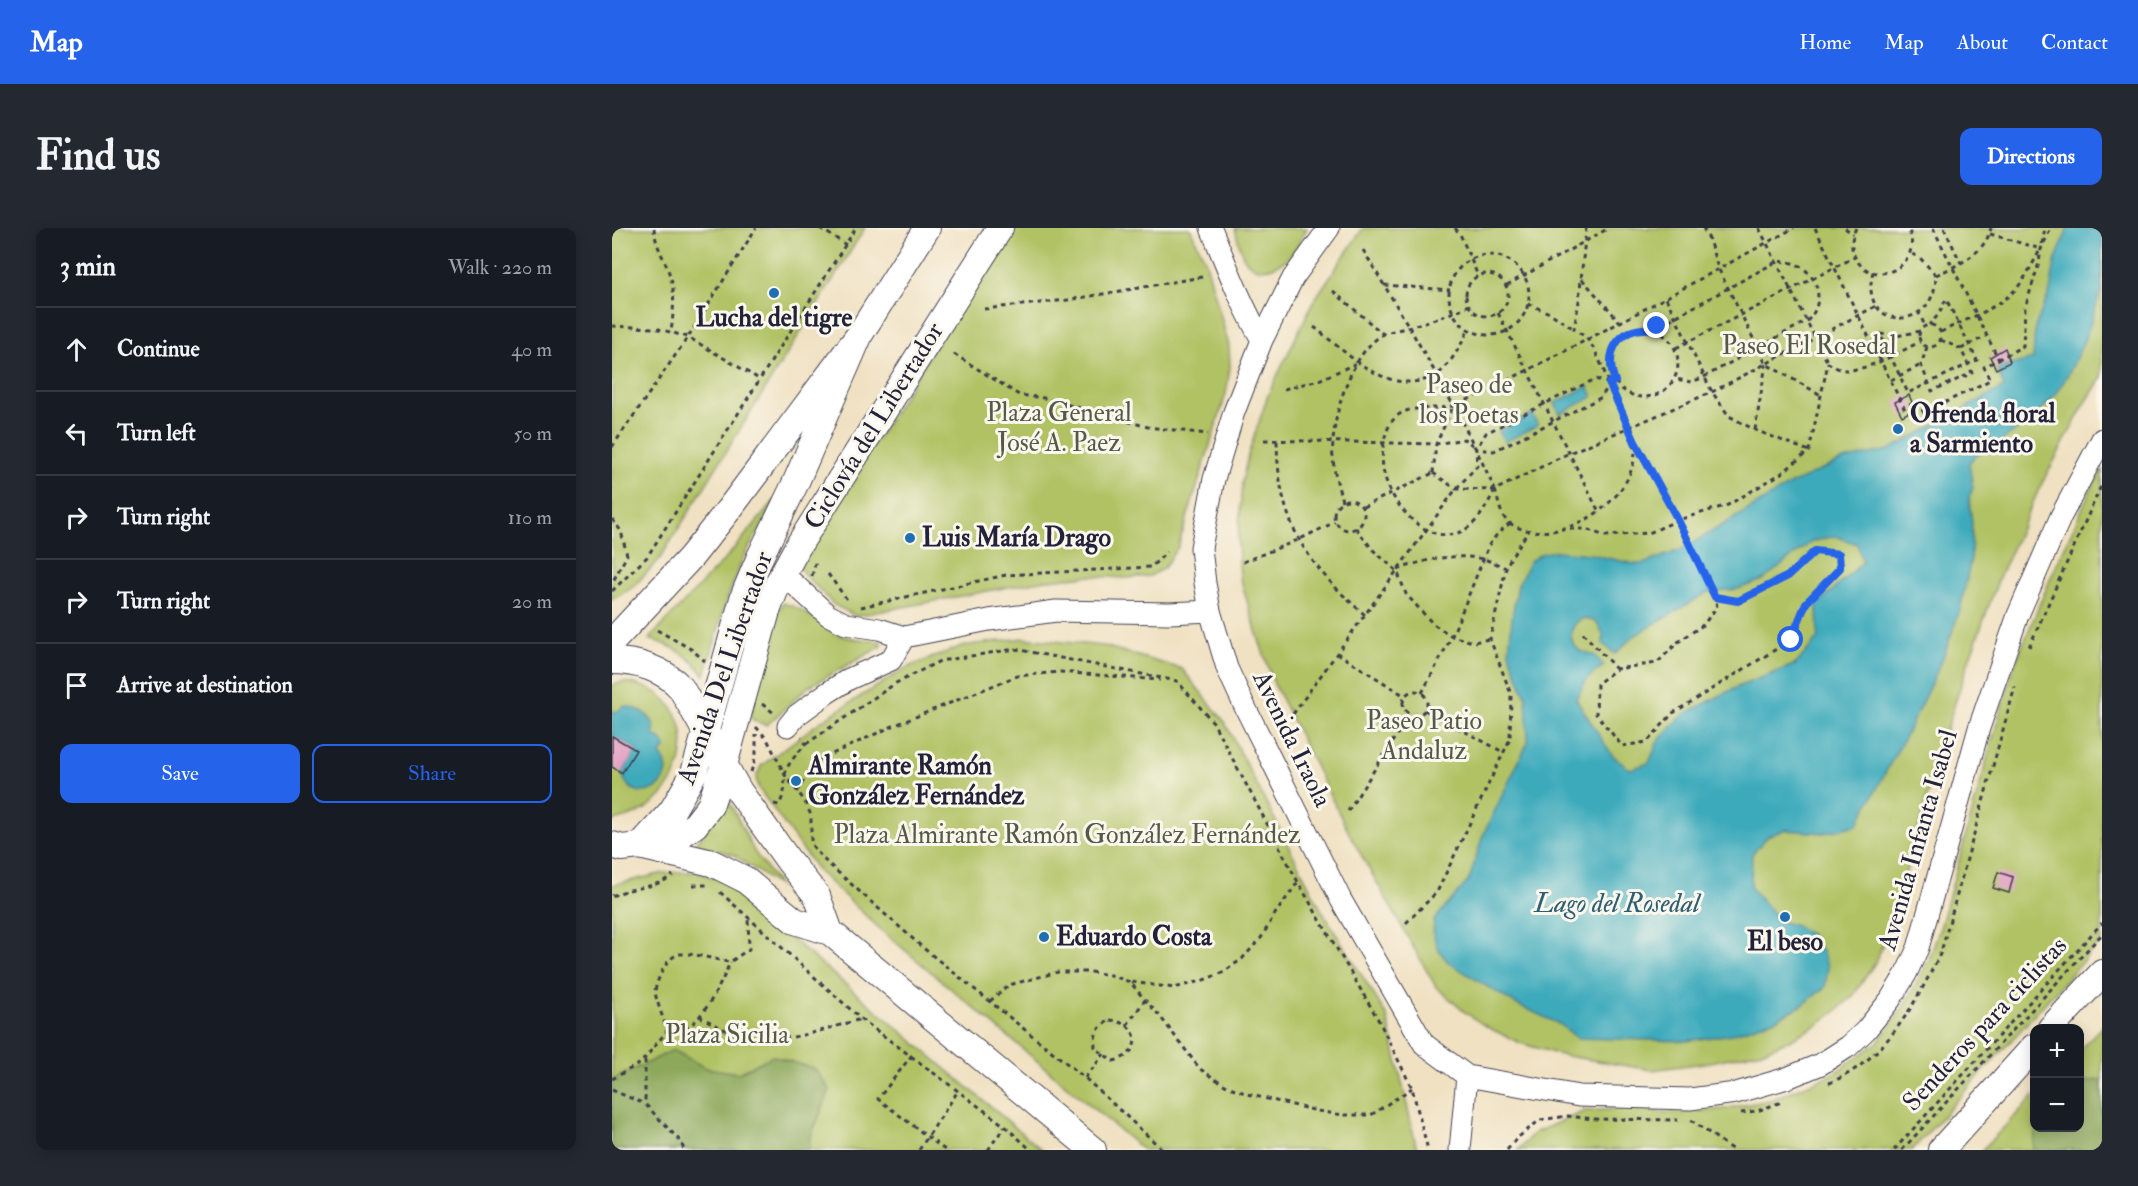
<!DOCTYPE html>
<html lang="en">
<head>
<meta charset="utf-8">
<style>
	body { margin:0; font-family:"IM FELL Double Pica",serif; background:#242831; color:#f1f3f6 }
	.controls { position:absolute; right:18px; bottom:18px; display:grid; overflow:hidden; border-radius:12px; box-shadow:0 3px 15px #0003 }
	.controls button { width:54px; height:54px; display:grid; place-items:center; padding:0; border:0; border-bottom:2px solid #363941; background:#171b24; color:#f1f3f6; font:30px sans-serif }
	.stop { position:absolute; width:18px; height:18px; margin:-14px; border:4px solid #2563eb; border-radius:50%; background:#fff }
	.stop.end { background:#2563eb; border-color:#fff; box-shadow:0 2px 6px #0008 }
	.list { margin:0; padding:0; list-style:none }
	h2 { display:flex; justify-content:space-between; align-items:center; height:78px; margin:0; padding:0 24px; font-size:26px }
	h2 small { font-size:20px; font-weight:400; color:#9ea1a6 }
	.list li { display:grid; grid-template-columns:39px 1fr auto; gap:18px; align-items:center; box-sizing:border-box; height:84px; padding:0 24px; border-top:2px solid #363941 }
	.list b { display:block; font-size:22px; white-space:nowrap }
	.list em { font-size:20px; font-style:normal; color:#9ea1a6 }
	.actions { display:flex; gap:12px; padding:18px 24px }
	.actions a { flex:1; padding:14px 0; border:2px solid #2563eb; border-radius:12px; text-align:center; font-size:21px; color:#2563eb }
	.actions .main { background:#2563eb; color:#fff }
	.icon { flex:none; width:33px; height:33px; fill:none; stroke:currentColor; stroke-width:2; stroke-linecap:round; stroke-linejoin:round }
	.map { position:relative; flex:none; width:1490px; height:922px; overflow:hidden; border-radius:12px }
	header { display:flex; align-items:center; gap:36px; box-sizing:border-box; height:84px; padding:0 30px; background:#2563eb; color:#fff }
	header strong { font-size:28px }
	nav { display:flex; gap:33px; margin-inline-start:auto; font-size:21px }
	.intro { display:flex; align-items:center; justify-content:space-between; box-sizing:border-box; height:144px; padding:0 36px }
	h1 { margin:0; font-size:42px }
	.button { padding:15px 27px; border-radius:12px; background:#2563eb; color:#fff; font-size:21px; font-weight:700 }
	main { display:flex; gap:36px; padding:0 36px }
	aside { flex:1; background:#171b24; border-radius:12px; box-shadow:0 3px 15px #0003 }
	.map>svg:first-child { display:block }
	.green { fill:#b1c265; stroke:#6a7250; stroke-width:1.5 }
	.forest { fill:#8ca85a; stroke:#57654a; stroke-width:1.5 }
	.water { fill:#3daabc; stroke:#30667c; stroke-width:1.5; fill-rule:evenodd }
	.building { fill:#e19ec1 }
	.lines { fill:none; stroke-linecap:round; stroke-linejoin:round }
	.minor-casing { stroke:#413f4f; stroke-width:23 }
	.major-casing { stroke:#413f4f; stroke-width:28 }
	.path { stroke:#413f4f; stroke-width:3; stroke-dasharray:4.5 4.5; stroke-linecap:butt }
	.minor { stroke:#fff; stroke-width:21 }
	.major { stroke:#fff; stroke-width:26 }
	.route { stroke:#2563eb; stroke-width:8 }
	.poi-dot { fill:#1f6fb2; stroke:#fbf7ec; stroke-width:2 }
	.labels { text-anchor:middle; dominant-baseline:central; stroke-width:6; stroke-linejoin:round; paint-order:stroke }
	.poi-label { font-size:26px; font-weight:bold; fill:#22223b; stroke:#fbf7ec; text-anchor:start }
	.park-label { font-size:26px; fill:#545a4a; stroke:#fbf7ec }
	.street-label { font-size:26px; fill:#22223b; stroke:#fbf7ec }
	.water-label { font-size:27px; font-style:italic; fill:#2e5f75; stroke:#fbf7ec }
</style>
</head>
<body>
<header>
<strong>Map</strong>
<nav><a>Home</a><a>Map</a><a>About</a><a>Contact</a></nav>
</header>
<div class="intro"><h1>Find us</h1><a class="button">Directions</a></div>
<main>
<aside>
<h2>3 min<small>Walk · 220 m</small></h2>
<ul class="list">
<li><svg class="icon" aria-label="ahead" viewBox="0 0 24 24"><path d="M12 20V5M6 11l6-6 6 6"/></svg><div><b>Continue</b></div><em>40 m</em></li>
<li><svg class="icon" aria-label="left" viewBox="0 0 24 24"><path d="M17 20v-9H6M10 6l-5 5 5 5"/></svg><div><b>Turn left</b></div><em>50 m</em></li>
<li><svg class="icon" aria-label="right" viewBox="0 0 24 24"><path d="M7 20v-9h11M14 6l5 5-5 5"/></svg><div><b>Turn right</b></div><em>110 m</em></li>
<li><svg class="icon" aria-label="right" viewBox="0 0 24 24"><path d="M7 20v-9h11M14 6l5 5-5 5"/></svg><div><b>Turn right</b></div><em>20 m</em></li>
<li><svg class="icon" aria-label="arrive" viewBox="0 0 24 24"><path d="M6 21V4h12l-3 4 3 4H6"/></svg><div><b>Arrive at destination</b></div></li>
</ul>
<div class="actions"><a class="main">Save</a><a>Share</a></div>
</aside>
<div class="map">
<svg width="1490" height="922" viewBox="0 0 1490 922">
	<rect width="100%" height="100%" fill="#fbf7ec"/>
	<filter id="ink" filterUnits="userSpaceOnUse"><feTurbulence type="fractalNoise" baseFrequency=".0167" numOctaves="2"/><feDisplacementMap in="SourceGraphic" scale="12" xChannelSelector="R" yChannelSelector="G"/><feConvolveMatrix kernelMatrix="1 2 1 2 8 2 1 2 1" color-interpolation-filters="sRGB"/></filter>
	<filter id="wash" filterUnits="userSpaceOnUse"><feTurbulence type="fractalNoise" baseFrequency=".008" numOctaves="4" result="noise"/><feDisplacementMap in="SourceGraphic" scale="24" xChannelSelector="R" yChannelSelector="G"/><feGaussianBlur stdDeviation="1.35" result="paint"/><feColorMatrix in="noise" values="0 0 0 0 0 0 0 0 0 0 0 0 0 0 0 0 0 1.4 0 .05"/><feComposite in="paint" operator="in"/></filter>
	<g filter="url(#wash)">
		<rect width="100%" height="100%" fill="#f0e1c2"/>
		<path class="green" d="M0 0H253L47 332 21 359 0 372Z
			M397 0H578L594 34 617 118 618 139 614 166 566 319 552 340 538 348 515 350 477 348 434 352 244 388 222 377 192 346 186 337Z
			M623 0H695C690 9 685 20 678 28 668 38 648 47 636 35 628 27 626 11 623 0Z
			M751 0H1490V149L1471 179 1427 261 1388 347 1356 435 1332 509 1278 700 1263 735 1241 768 1222 785 1204 798 1179 811 1154 822 1099 834 1040 842 949 827 908 815 875 799 854 785 824 759 739 609 662 456 644 403 628 349 626 313 630 254 636 227 656 167 701 74Z
			M1490 242V712L1300 922H906L922 905 973 883 1007 881 1069 885 1112 881 1158 872 1221 846 1266 814 1289 783 1316 734 1329 697 1387 488 1402 438 1439 349 1479 261Z
			M169 265 131 330 114 374 93 447C77 427 61 418 37 411L115 329Z
			M171 375C193 380 206 396 225 406 237 412 255 411 269 414L270 418 196 459 155 497 144 494 138 489 161 391Z
			M411 410 492 418 570 441 612 493 710 683 775 788 805 922H531L269 702 206 643 147 561 144 550 149 538 209 493 294 440 350 418Z
			M11 454C100 463 84 580 0 593V457Z
			M115 569 143 625 168 659 122 627 83 616 110 581Z
			M69 644H86L112 654 430 922H0V657L52 645Z
			M1490 798V922H1370L1422 868V900H1468V821Z"/>
		<path class="forest" d="M61 822 94 840 126 845 161 828 203 841 218 862 198 910 197 922H0V852Z
			M1490 852V922H1421L1424 900H1468V858L1476 853Z"/>
		<path class="water" d="M1456 0H1490C1490 19 1490 42 1489 60 1480 98 1457 159 1426 185 1413 197 1397 208 1382 218 1372 225 1364 225 1357 235L1361 260 1357 269 1360 295 1359 331 1348 382 1329 435 1296 503 1245 597 1212 605 1173 602 1156 608 1140 626 1139 660 1168 693 1184 698 1198 706 1209 721 1216 739 1213 759 1191 777 1164 791 1120 806 1074 813 965 810 949 797 902 775 837 735 827 723 821 706 822 692 857 652 871 607 916 514 914 469 897 425 900 389 906 357 918 333 931 325 944 323 978 326 1023 336H1031L1068 322 1084 313 1179 256 1231 232 1277 222 1392 159 1385 141 1421 131 1423 99 1438 63 1443 34ZM1223 308 1245 316 1251 334 1205 377 1206 410 1184 436 1123 460 1072 486 1046 513 1037 535 1018 541 1000 527 964 471C972 456 977 446 992 438 989 435 985 429 982 427 977 425 972 425 967 422 955 413 958 396 971 390L985 394 991 407V416L1003 426 1022 408 1096 364 1126 361 1151 352 1199 314Z
			M976 158 981 169 948 186 943 175Z
			M920 186 926 197 893 214 887 203Z
			M12 478C28 480 45 489 42 507 47 512 52 510 53 521L48 526C73 555 20 584 10 545L24 522 0 508V480V483L4 484Z"/>
		<g id="blocks">
			<path class="building" d="M1393 120 1398 134 1384 141 1378 129Z
				M1297 167 1303 181 1290 188 1283 174Z
				M0 508 24 522 10 545 0 539Z
				M1386 644 1401 649 1397 665 1381 660Z"/>
		</g>
	</g>
	<g filter="url(#ink)">
		<use href="#blocks" fill-opacity="0" stroke="#413f4f" stroke-width="1.5"/>
		<g class="lines">
			<defs>
				<path id="minor" d="M599 0C615 39 629 76 650 112
					M717 0 681 50 650 112 622 184 602 251 589 320 593 355 598 383 615 440 633 479 729 672 812 816 855 848 967 868 1078 871 1124 865 1175 850 1209 836 1237 818 1254 802 1278 772 1294 746 1306 720 1367 500 1406 387 1449 288 1490 211
					M171 346 216 387 234 396 267 401 292 409
					M176 498 185 487 215 465 237 451 279 432 292 409 377 392 444 383 558 385 598 383
					M848 922 855 848"/>
				<path id="major" d="M0 414 79 329 118 280 248 106 315 0
					M0 433C25 433 52 441 69 460L127 563 176 632 205 668 218 704
					M0 617 10 620 28 618 100 635 132 651 183 693 218 704 481 922
					M28 618 70 606 83 597 98 578 112 537 155 383 166 355 186 318 388 0
					M28 618 60 583 82 545 132 367 147 331 183 256 248 106
					M1439 800 1490 745
					M1329 922 1422 819"/>
			</defs>
			<use href="#minor" class="minor-casing"/>
			<use href="#major" class="major-casing"/>
			<path class="path" d="M42 0C44 21 53 30 58 48 64 65 61 87 59 105
				M208 0 234 17
				M843 0 848 6 866 48
				M974 0 967 73 962 101C966 104 973 108 976 112 985 123 994 149 1000 162 1006 175 1023 204 1023 216 1027 269 959 315 910 301 904 299 895 295 892 289 887 281 886 271 883 262L957 225 1100 164 1264 78
				M1091 0 1096 9 1106 40 1154 136 1209 167
				M1147 0 1216 135
				M1203 0 1292 180 1305 173 1312 185 1378 152 1372 139 1411 118 1413 80 1427 35 1429 21 1439 0
				M1233 0 1241 6
				M1244 0C1240 8 1238 18 1242 27 1258 64 1314 39 1296 0
				M1321 0 1387 132
				M1332 0 1349 35
				M1378 6 1429 21
				M1430 16 1433 0
				M751 22C798 100 846 179 883 262
				M837 67a40 40 0 1 1 80 0a40 40 0 1 1-80 0Z
				M1261 44C1245 103 1324 107 1324 47L1308 30 1298 25
				M854 67a21 21 0 1 1 42 0a21 21 0 1 1-42 0Z
				M1324 47C1346 37 1373 26 1379 0
				M970 51 1008 94
				M772 57 838 62
				M895 57 997 0
				M721 63 771 106
				M1054 70 1100 164 1117 188 1143 202 1197 223
				M916 76 938 85 962 101
				M372 81 456 72 590 49
				M1306 83 1313 98
				M886 85 987 284
				M1307 108a11 11 0 1 1 22 0a11 11 0 1 1-22 0Z
				M0 98 43 100 76 109 147 151
				M702 99C732 122 770 164 812 152 816 151 822 150 825 147 839 136 849 117 857 101
				M998 135a34 34 0 1 1 68 0a34 34 0 1 1-68 0Z
				M1041 101 1164 34C1199 29 1220 69 1195 93L1092 149 1080 154 1063 151
				M1308 103 1285 108 1268 106 1296 165 1365 132 1334 71 1327 86 1317 97
				M1329 104C1356 90 1390 80 1409 55 1416 45 1422 33 1428 22
				M1315 119 1309 137 1320 163 1360 145 1349 121 1329 112
				M1064 120 1243 29
				M1349 121 1374 108
				M342 126 407 167 432 170 536 199 596 206
				M1279 152 1309 137
				M997 155 983 151 874 205 864 221 882 223 990 169 997 155 1003 153
				M672 161 707 152 745 135
				M1143 202 1154 136
				M652 212 824 216 852 211 863 219
				M665 213C666 294 693 335 753 387
				M1023 214 1066 292 1103 369 1105 379 1091 397 1066 414 1045 435 1004 441 985 456 984 486 1010 518 1035 514 1061 485 1179 412 1194 375 1228 340 1227 326 1203 323 1176 348 1126 373 1103 369
				M0 219 76 109 144 0
				M821 245 824 216 841 179
				M821 245 844 261 883 262
				M883 262C876 275 869 290 857 299 821 325 782 281 773 249 769 236 770 222 773 209 784 166 823 188 849 175 962 121 1071 60 1182 0
				M722 287a15 15 0 1 1 30 0a15 15 0 1 1-30 0Z
				M730 273C725 254 719 234 721 214 723 181 740 125 770 107 777 103 788 102 796 99 817 93 838 87 857 77
				M751 279 821 245
				M0 291 9 303 15 327 0 355
				M744 300 761 322 785 343 794 366 821 396 840 408 861 414 878 411
				M949 301H974L993 308 1037 305 1066 292 1116 277 1170 245 1197 223 1216 135C1220 137 1224 140 1228 141 1251 147 1288 123 1308 114
				M631 334 686 312 723 294
				M786 342C812 331 844 325 871 331 879 333 887 337 894 340
				M216 346 236 373
				M200 348 204 332
				M0 363 35 329 244 0
				M249 379 394 347 539 339 555 324
				M45 402 79 421 93 433
				M971 405 1004 441
				M1417 419 1490 256
				M725 425 793 468
				M791 475a12 12 0 1 1 24 0a12 12 0 1 1-24 0Z
				M810 465 840 408 877 317 886 305 898 295
				M150 476 162 485
				M813 482 891 524
				M681 486 844 261 865 238 864 221
				M144 499 155 511 173 547 192 572 199 587V616L211 631 310 719 473 850 551 922
				M194 516 284 455 328 433 403 421 565 453 601 494 686 654 767 793 800 860 816 922
				M139 544 144 527V506
				M185 564 197 543 207 532 281 498 405 448 448 444 548 452
				M162 576 167 577C174 562 172 563 173 548 174 536 186 525 194 516L189 510
				M736 583 798 486
				M81 657H95
				M108 664 249 791 393 898 419 922
				M0 668C23 657 39 663 61 647
				M794 695 825 664 898 511 899 466 878 411 894 340 898 331 917 302
				M520 754 562 760 589 753 610 745 630 731 649 710 663 686 686 654
				M378 773 397 757 446 744H478L498 747 518 754 533 772 547 787 588 841 613 857 635 866 705 883 731 887H759L800 860
				M87 788C102 796 117 805 134 809 172 817 213 801 249 791
				M498 792C530 795 531 827 501 833L483 820C482 805 486 799 498 792Z
				M515 797 533 772
				M55 803C61 801 69 801 75 799 91 792 112 751 118 734
				M300 827 266 871 333 922
				M33 832V876L69 914 72 922
				M473 850 492 826
				M0 851 29 835 55 803C53 794 43 770 43 763 45 751 56 727 68 726 85 725 102 732 118 734L137 721 136 688
				M1217 855C1273 833 1304 775 1329 724L1403 459
				M0 862 33 876
				M1129 885 1145 883 1172 873
				M1079 892 1121 922
				M307 922 346 863
				M376 922 393 898
				M895 922 904 911 928 892 956 888 982 891 1066 892
				M1282 922 1490 695
				M1290 922 1490 706"/>
			<use href="#minor" class="minor"/>
			<use href="#major" class="major"/>
		</g>
	</g>
	<g class="lines" filter="url(#ink)">
		<path class="route" d="M1045 98 1041 101C1008 98 991 122 1003 153L997 155 1023 214 1066 292 1103 369 1126 373 1176 348 1203 323 1227 326 1228 340 1194 375 1179 412"/>
	</g>
	<g class="poi-dot">
		<circle cx="162" cy="65" r="6"/>
		<circle cx="1286" cy="201" r="6"/>
		<circle cx="298" cy="310" r="6"/>
		<circle cx="184" cy="553" r="6"/>
		<circle cx="1173" cy="689" r="6"/>
		<circle cx="432" cy="709" r="6"/>
	</g>
	<g class="labels">
		<g class="poi-label">
			<text x="162" y="90" text-anchor="middle">Lucha del tigre</text>
			<text x="1298" y="186">Ofrenda floral<tspan x="1298" dy="30">a Sarmiento</tspan></text>
			<text x="310" y="310">Luis María Drago</text>
			<text x="196" y="538">Almirante Ramón<tspan x="196" dy="30">González Fernández</tspan></text>
			<text x="444" y="709">Eduardo Costa</text>
			<text x="1173" y="714" text-anchor="middle">El beso</text>
		</g>
		<g class="park-label">
			<text x="1197" y="118">Paseo El Rosedal</text>
			<text x="857" y="157">Paseo de<tspan x="857" dy="30">los Poetas</tspan></text>
			<text x="447" y="185">Plaza General<tspan x="447" dy="30">José A. Paez</tspan></text>
			<text x="812" y="493">Paseo Patio<tspan x="812" dy="30">Andaluz</tspan></text>
			<text x="455" y="607">Plaza Almirante Ramón González Fernández</text>
			<text x="115" y="807">Plaza Sicilia</text>
		</g>
		<g class="street-label">
			<text transform="translate(262 198) rotate(-58)">Ciclovía del Libertador</text>
			<text transform="translate(113 440) rotate(-71)">Avenida Del Libertador</text>
			<text transform="translate(680 511) rotate(64)">Avenida Iraola</text>
			<text transform="translate(1306 612) rotate(-74)">Avenida Infanta Isabel</text>
			<text transform="translate(1373 796) rotate(-47)">Senderos para ciclistas</text>
		</g>
		<g class="water-label">
			<text x="1005" y="675">Lago del Rosedal</text>
		</g>
	</g>
</svg>
<div class="controls">
<button>+</button>
<button>−</button>
</div>
<div class="stop" style="left:1179px;top:412px"></div>
<div class="stop end" style="left:1045px;top:98px"></div>
</div>
</main>
</body>
</html>
